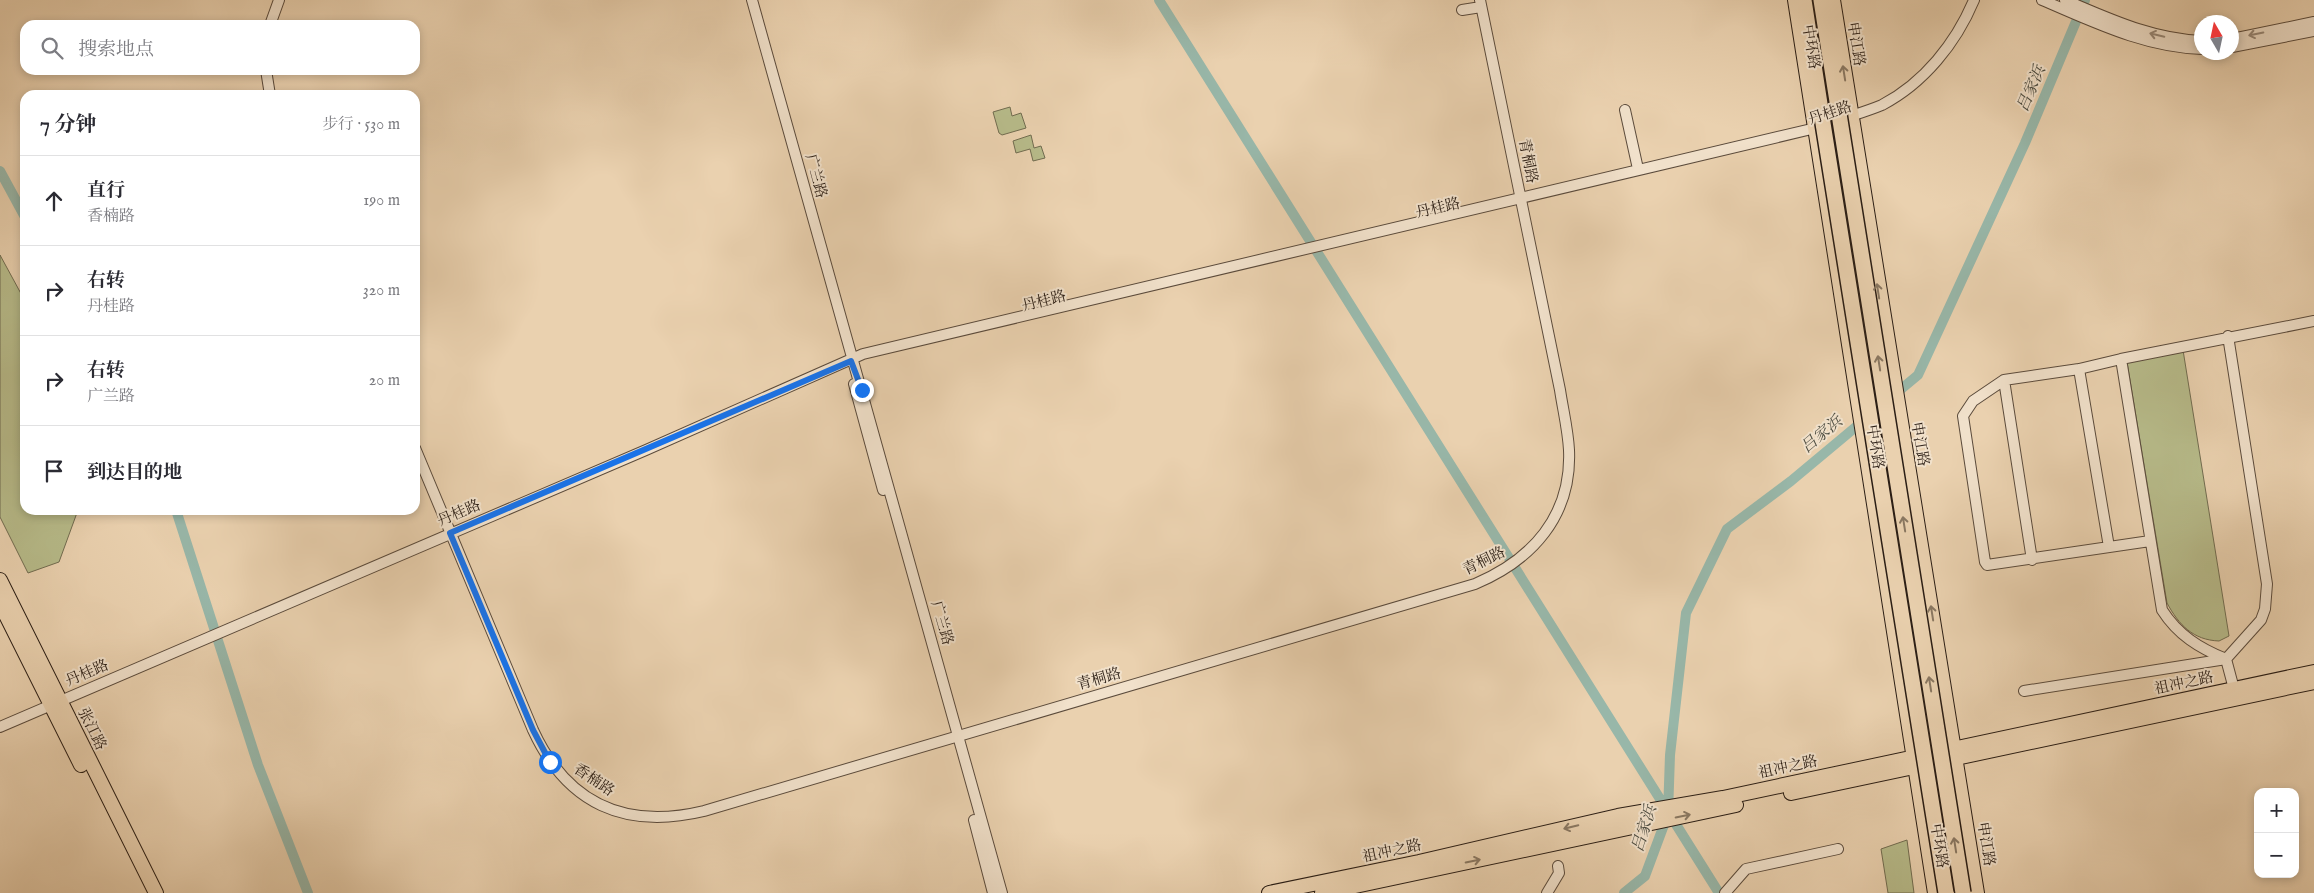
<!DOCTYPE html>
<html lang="zh">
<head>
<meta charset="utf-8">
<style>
	body { margin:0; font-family:"IM FELL English","Noto Serif SC",serif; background:#f7f7f7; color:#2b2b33 }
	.controls { position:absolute; right:15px; bottom:15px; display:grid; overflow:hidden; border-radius:10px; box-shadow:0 2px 8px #0003 }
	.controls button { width:45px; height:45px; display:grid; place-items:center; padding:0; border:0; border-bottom:1px solid #e1e1e2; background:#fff; color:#2b2b33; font:25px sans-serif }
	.compass { position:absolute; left:2194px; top:15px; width:45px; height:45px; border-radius:50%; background:#fff; box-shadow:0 2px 8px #0003; rotate:351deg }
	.stop { position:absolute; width:15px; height:15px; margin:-11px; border:4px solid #1a73e8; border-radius:50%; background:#fff }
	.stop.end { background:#1a73e8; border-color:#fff; box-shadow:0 1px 5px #0008 }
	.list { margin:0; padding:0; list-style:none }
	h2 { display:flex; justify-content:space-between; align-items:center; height:65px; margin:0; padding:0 20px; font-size:21px }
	h2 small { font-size:16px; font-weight:400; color:#7c7c81 }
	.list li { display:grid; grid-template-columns:32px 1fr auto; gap:15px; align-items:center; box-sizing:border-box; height:90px; padding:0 20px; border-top:1px solid #e1e1e2 }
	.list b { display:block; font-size:19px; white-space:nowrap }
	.list p { margin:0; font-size:16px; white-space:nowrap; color:#7c7c81 }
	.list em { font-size:16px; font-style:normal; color:#7c7c81 }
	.icon { flex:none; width:28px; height:28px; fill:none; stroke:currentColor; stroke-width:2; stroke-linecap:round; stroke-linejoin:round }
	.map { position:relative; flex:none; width:2314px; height:893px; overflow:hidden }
	.search { position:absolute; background:#fff; box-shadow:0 2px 8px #0003; left:20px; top:20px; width:400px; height:55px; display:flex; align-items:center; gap:12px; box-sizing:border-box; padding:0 18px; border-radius:15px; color:#7c7c81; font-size:19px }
	.panel { position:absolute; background:#fff; box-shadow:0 2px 8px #0003; left:20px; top:90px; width:400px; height:425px; border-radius:15px }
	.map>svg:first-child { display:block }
	.green { fill:#b7bb8a; stroke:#716c50 }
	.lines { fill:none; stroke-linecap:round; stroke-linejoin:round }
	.canal { stroke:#98b7a9; stroke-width:10 }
	.minor-casing { stroke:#5b4b3c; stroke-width:12 }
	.major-casing { stroke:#2b1e15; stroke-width:16 }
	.highway-casing { stroke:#2b1e15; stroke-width:18 }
	.minor { stroke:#f1e1cb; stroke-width:10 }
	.major { stroke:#ead1af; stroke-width:14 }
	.highway { stroke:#ead1af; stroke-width:15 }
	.highway-bridge-casing { stroke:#2b1e15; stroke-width:18; stroke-linecap:butt }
	.highway-bridge { stroke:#ead1af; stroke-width:15 }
	.oneway { stroke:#988979 }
	.oneway2 { stroke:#8a7862 }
	.route { stroke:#1a73e8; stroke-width:6 }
	.labels { text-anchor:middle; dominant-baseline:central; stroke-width:4; stroke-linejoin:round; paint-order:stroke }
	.street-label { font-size:15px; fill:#2b1e15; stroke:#f1e1cb }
	.water-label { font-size:16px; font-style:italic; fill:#4c4c41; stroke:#f1e1cb }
</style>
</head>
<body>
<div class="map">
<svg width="2314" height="893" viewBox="0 0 2314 893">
	<rect width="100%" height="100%" fill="#ead1af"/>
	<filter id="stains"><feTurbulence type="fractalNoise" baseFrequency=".004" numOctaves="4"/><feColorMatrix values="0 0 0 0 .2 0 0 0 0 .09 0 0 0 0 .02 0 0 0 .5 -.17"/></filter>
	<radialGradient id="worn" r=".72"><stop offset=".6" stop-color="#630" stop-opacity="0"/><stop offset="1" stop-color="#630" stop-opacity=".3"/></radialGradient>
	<path class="green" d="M1010 107 1012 116 1021 113 1026 128 1002 135 999 133 993 112Z
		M1031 135 1034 148 1041 146 1045 158 1033 161 1030 149 1016 153 1013 141Z
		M0 255 25 301V510H78L59 562 28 573 0 517Z
		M2183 350 2229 636 2219 641C2193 640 2179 625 2167 603L2127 362Z
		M1907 840 1914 893H1888L1881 849Z"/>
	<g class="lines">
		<path class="canal" d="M1159 0 1719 893
			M0 171 25 217
			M176 510 258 765 308 893
			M1624 893 1645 876 1668 814 1670 755 1686 613 1727 529 1791 481 1918 375 2025 143 2085 0"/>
		<defs>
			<path id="minor" d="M752 0 1002 893
				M2042 0C2094 22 2144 47 2202 49
				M2065 0C2110 19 2152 39 2202 41
				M1462 10 1481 7
				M270 25 279 0
				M2232 39 2314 22
				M2232 47 2314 31
				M266 70 270 95
				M1625 110 1638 169
				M1845 118C1857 114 1870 110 1882 105 1924 83 1956 43 1974 0
				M2121 359 2314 321
				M2079 369 2109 547
				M2004 380 2032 560
				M854 384 883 490
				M415 448 533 730C567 804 625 830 704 811L1475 584C1532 560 1572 516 1569 450 1568 430 1563 410 1560 390L1480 0
				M2150 541 1987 565 1985 562 1963 416 1973 401 2004 380 2079 369 2121 359 2162 610C2178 635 2199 648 2226 659
				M2226 659 2234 689
				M2024 691 2226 659 2261 620 2265 609 2267 584 2228 336
				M0 727 646 450 863 354 1820 127
				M974 820 993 893
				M1547 893 1559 873 1558 866
				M1725 893 1746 869 1838 849"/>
			<path id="major" d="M1795 0 1935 893
				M1833 0 1977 893
				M0 580 156 893
				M0 603 81 765
				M1791 793 2314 682
				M1269 893 1419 862 1618 816 1723 798 2314 672
				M1322 893 1736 805"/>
			<path id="highway" d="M1804 0 1822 117
				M1821 0 1839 114"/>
		</defs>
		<use href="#minor" class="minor-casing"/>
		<use href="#major" class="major-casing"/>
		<use href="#highway" class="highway-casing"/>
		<use href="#minor" class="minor"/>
		<use href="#major" class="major"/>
		<use href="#highway" class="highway"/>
		<defs>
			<path id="highway-bridge" d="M1839 114 1963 893
				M1822 117 1946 893"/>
		</defs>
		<use href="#highway-bridge" class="highway-bridge-casing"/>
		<use href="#highway-bridge" class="highway-bridge"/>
	</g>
	<defs><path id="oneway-shaft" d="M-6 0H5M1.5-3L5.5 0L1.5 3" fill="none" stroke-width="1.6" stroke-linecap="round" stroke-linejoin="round" transform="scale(1.25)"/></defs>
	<g class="oneway">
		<use href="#oneway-shaft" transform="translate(2256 34) rotate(168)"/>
		<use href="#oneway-shaft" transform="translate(2157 35) rotate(-167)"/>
	</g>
	<g class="oneway2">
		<use href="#oneway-shaft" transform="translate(1844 73) rotate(-99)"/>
		<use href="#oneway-shaft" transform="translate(1878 291) rotate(-99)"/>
		<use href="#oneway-shaft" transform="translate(1879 363) rotate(-99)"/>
		<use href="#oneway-shaft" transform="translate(1904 524) rotate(-99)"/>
		<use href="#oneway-shaft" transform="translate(1932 613) rotate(-99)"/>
		<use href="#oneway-shaft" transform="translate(1930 684) rotate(-99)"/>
		<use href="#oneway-shaft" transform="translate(1683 816) rotate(-12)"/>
		<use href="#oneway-shaft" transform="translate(1571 827) rotate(167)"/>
		<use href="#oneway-shaft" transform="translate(1955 845) rotate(-99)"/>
		<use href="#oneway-shaft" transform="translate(1473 861) rotate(-12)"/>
	</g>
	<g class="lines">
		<path class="route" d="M550 762 533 730 450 533 851 361 862 390"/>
	</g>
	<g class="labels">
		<g class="street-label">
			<text transform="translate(1856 44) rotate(81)">申江路</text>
			<text transform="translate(1811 47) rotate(81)">中环路</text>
			<text transform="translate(1830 113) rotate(-18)">丹桂路</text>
			<text transform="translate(1528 161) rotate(79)">青桐路</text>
			<text transform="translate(816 176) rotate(75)">广兰路</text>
			<text transform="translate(1438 208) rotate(-13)">丹桂路</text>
			<text transform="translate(1044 301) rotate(-14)">丹桂路</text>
			<text transform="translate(1920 444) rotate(80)">申江路</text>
			<text transform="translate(1875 447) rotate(81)">中环路</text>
			<text transform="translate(459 513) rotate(-23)">丹桂路</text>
			<text transform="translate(1484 561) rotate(-26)">青桐路</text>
			<text transform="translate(942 623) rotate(74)">广兰路</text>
			<text transform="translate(87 673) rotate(-23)">丹桂路</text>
			<text transform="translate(1099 679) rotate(-16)">青桐路</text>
			<text transform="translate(2184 683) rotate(-12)">祖冲之路</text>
			<text transform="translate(92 729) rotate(64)">张江路</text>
			<text transform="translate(1788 767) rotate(-12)">祖冲之路</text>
			<text transform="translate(594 780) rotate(34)">香楠路</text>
			<text transform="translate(1986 844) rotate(81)">申江路</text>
			<text transform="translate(1939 846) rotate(81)">中环路</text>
			<text transform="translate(1392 851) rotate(-12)">祖冲之路</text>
		</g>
		<g class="water-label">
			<text transform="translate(2032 89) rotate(-67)">吕家浜</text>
			<text transform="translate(1822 435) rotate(-40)">吕家浜</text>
			<text transform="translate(1645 829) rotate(-73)">吕家浜</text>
		</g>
	</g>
	<rect width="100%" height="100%" filter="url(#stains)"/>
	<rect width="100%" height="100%" fill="url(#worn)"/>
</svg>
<div class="controls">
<button>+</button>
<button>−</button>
</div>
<svg class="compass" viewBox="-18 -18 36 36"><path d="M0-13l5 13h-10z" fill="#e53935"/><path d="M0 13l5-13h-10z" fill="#7c7c81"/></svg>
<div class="stop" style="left:550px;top:762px"></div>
<div class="stop end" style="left:862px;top:390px"></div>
<div class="search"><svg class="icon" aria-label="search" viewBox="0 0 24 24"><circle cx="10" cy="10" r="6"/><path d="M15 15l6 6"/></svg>搜索地点</div>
<section class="panel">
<h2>7 分钟<small>步行 · 530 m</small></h2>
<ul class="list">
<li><svg class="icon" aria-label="ahead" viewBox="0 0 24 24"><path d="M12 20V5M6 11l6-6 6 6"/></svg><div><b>直行</b><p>香楠路</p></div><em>190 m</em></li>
<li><svg class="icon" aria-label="right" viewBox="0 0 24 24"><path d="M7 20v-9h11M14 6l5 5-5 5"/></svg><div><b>右转</b><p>丹桂路</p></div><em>320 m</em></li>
<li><svg class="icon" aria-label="right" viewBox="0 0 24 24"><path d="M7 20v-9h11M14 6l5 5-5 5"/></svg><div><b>右转</b><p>广兰路</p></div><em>20 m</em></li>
<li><svg class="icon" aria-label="arrive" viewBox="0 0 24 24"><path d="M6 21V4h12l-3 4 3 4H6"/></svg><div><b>到达目的地</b></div></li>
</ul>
</section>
</div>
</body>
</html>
